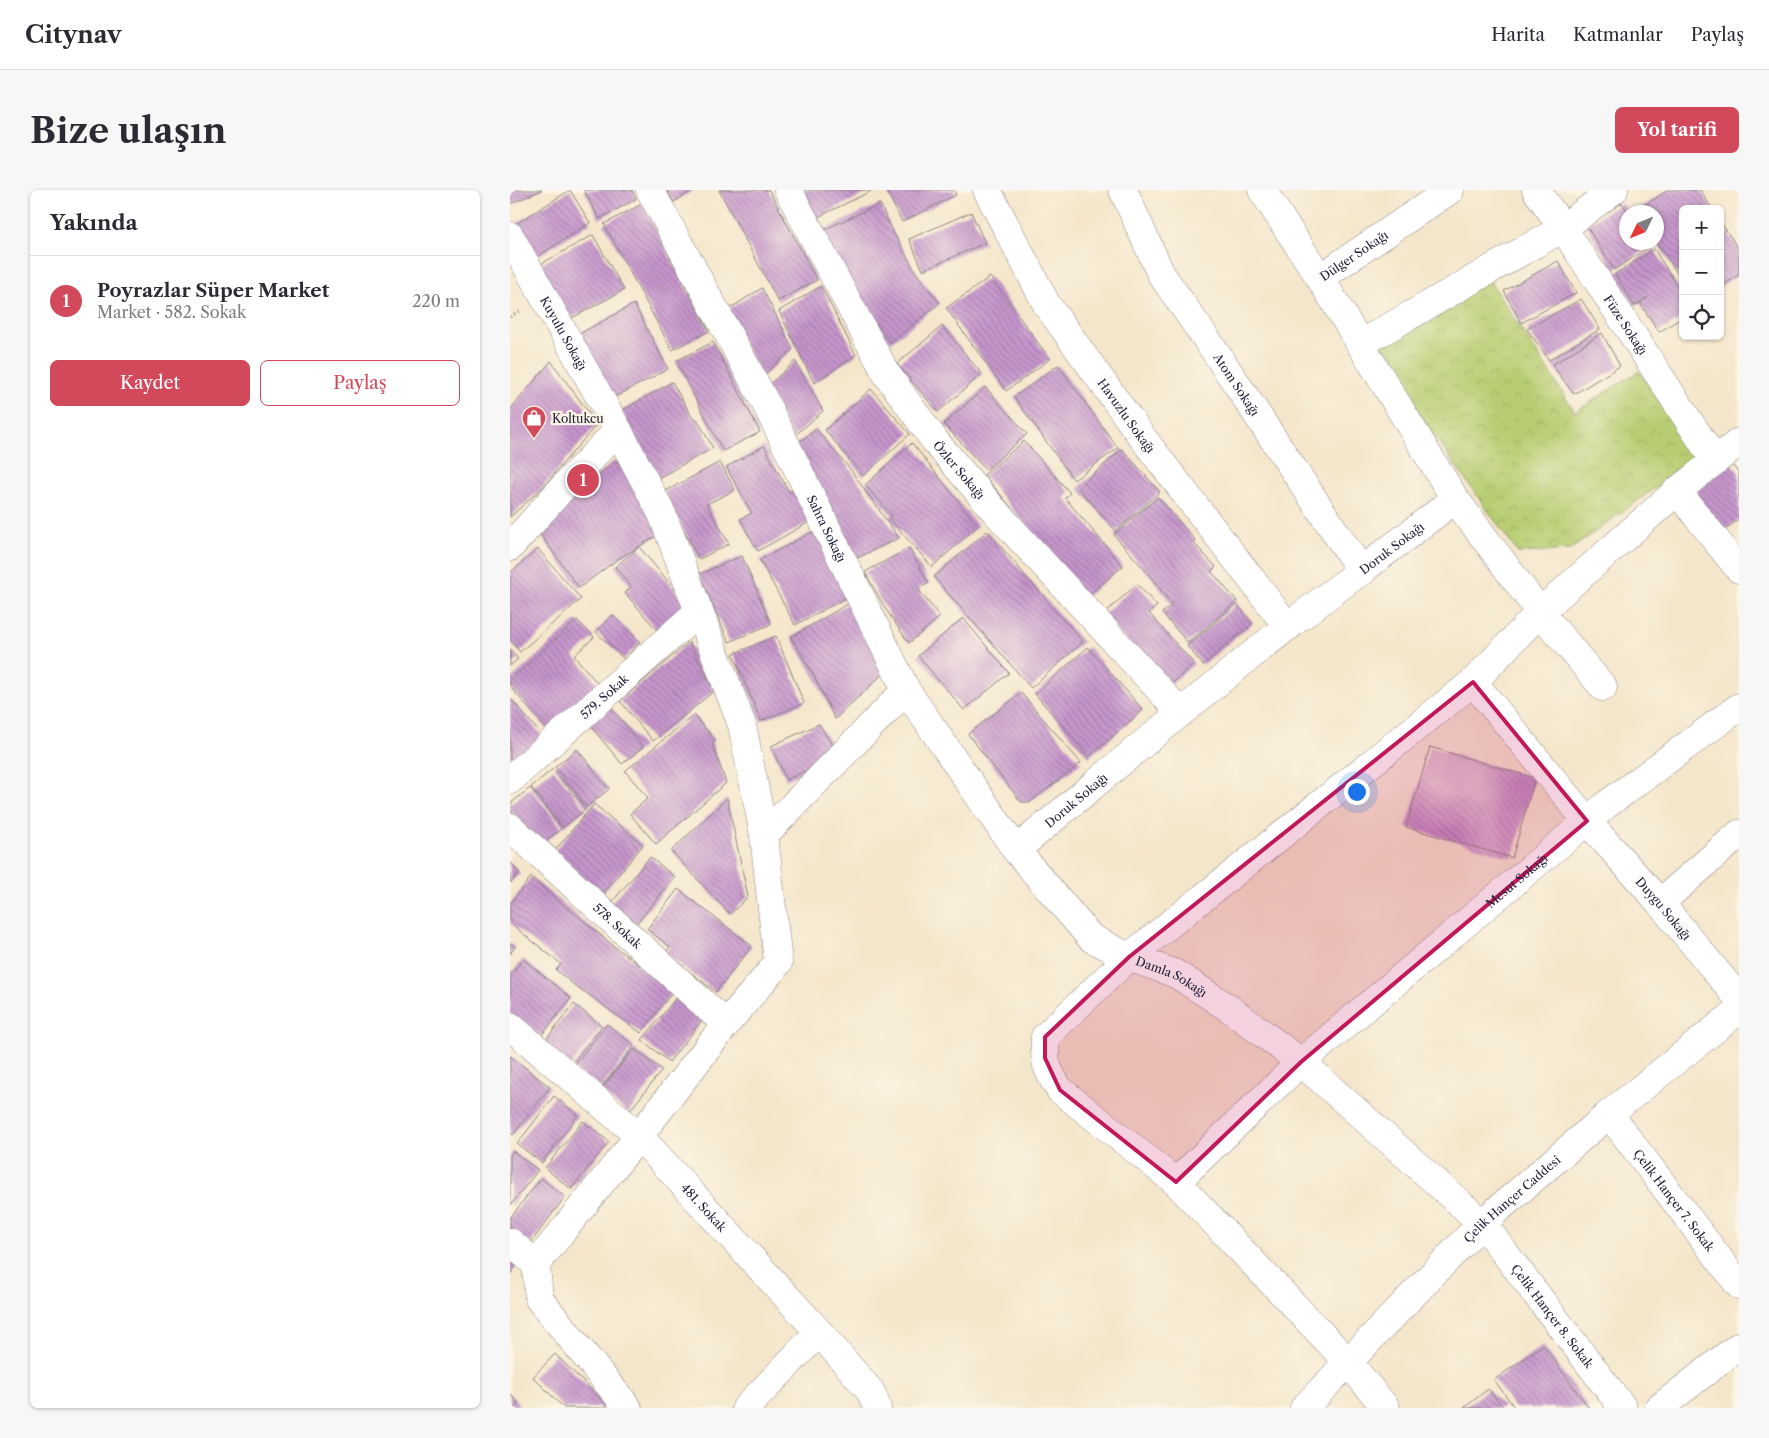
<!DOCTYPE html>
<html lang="tr">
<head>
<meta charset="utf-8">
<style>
	body { margin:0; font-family:"Libre Caslon Text",serif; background:#f7f7f7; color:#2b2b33 }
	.controls { position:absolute; right:15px; top:15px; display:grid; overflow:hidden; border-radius:8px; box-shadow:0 1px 4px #0004 }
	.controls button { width:45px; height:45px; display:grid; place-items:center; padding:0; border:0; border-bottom:1px solid #e1e1e2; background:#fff; color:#2b2b33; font:25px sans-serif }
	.compass { position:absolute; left:1109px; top:15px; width:45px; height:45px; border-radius:50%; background:#fff; box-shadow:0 1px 4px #0004; rotate:227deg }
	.you { position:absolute; left:846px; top:601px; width:18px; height:18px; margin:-12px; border:4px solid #fff; border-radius:50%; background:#1a73e8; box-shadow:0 0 0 8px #1a73e833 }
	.badge { display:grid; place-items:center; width:32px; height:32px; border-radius:50%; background:#d1495b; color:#fff; font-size:16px; font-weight:700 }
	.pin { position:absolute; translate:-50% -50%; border:2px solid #fff; box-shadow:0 1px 5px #0006 }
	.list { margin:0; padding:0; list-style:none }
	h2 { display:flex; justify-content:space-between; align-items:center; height:65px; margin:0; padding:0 20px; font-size:21px }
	h2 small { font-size:16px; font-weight:400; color:#7c7c81 }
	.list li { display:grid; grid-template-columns:32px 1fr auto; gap:15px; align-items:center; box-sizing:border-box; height:90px; padding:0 20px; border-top:1px solid #e1e1e2 }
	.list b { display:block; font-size:19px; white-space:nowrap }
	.list p { margin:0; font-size:16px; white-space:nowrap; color:#7c7c81 }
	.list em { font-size:16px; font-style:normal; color:#7c7c81 }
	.actions { display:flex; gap:10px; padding:15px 20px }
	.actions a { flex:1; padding:11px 0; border:1px solid #d1495b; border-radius:8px; text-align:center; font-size:18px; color:#d1495b }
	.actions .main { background:#d1495b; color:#fff }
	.icon { flex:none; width:28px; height:28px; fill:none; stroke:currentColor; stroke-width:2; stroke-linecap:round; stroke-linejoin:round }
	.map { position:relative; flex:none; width:1229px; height:1218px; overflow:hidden; border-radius:8px }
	header { display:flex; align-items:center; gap:30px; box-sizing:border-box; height:70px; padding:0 25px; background:#fff; border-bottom:1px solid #e1e1e2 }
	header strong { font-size:24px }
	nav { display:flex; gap:28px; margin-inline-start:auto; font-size:18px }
	.intro { display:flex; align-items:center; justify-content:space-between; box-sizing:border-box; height:120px; padding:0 30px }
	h1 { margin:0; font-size:35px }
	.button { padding:12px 22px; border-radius:8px; background:#d1495b; color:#fff; font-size:18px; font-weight:700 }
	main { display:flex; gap:30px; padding:0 30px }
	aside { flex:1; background:#fff; border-radius:8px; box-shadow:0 1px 4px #0004 }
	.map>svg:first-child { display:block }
	.park { fill:url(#park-crowns); stroke:#6d7856 }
	.building { fill:url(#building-back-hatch) }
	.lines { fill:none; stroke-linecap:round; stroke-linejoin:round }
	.street-casing { stroke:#8b8483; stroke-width:29 }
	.secondary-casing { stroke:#8b8483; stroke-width:29 }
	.path { stroke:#8b8483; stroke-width:3; stroke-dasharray:1 4; stroke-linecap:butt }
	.street { stroke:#fff; stroke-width:28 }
	.secondary { stroke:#fff; stroke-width:28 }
	.marked { fill:#c2185b; fill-opacity:0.2; stroke:#c2185b; stroke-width:4; stroke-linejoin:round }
	.labels { text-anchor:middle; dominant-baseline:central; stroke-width:4.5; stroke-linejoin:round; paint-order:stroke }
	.street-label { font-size:12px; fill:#22223b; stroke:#fcf5e5 }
	.poi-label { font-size:12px; fill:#22223b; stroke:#fcf5e5; text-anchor:start }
</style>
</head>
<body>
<header>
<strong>Citynav</strong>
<nav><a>Harita</a><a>Katmanlar</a><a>Paylaş</a></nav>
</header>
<div class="intro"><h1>Bize ulaşın</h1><a class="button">Yol tarifi</a></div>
<main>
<aside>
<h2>Yakında<small></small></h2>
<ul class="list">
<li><span class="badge">1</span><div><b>Poyrazlar Süper Market</b><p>Market · 582. Sokak</p></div><em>220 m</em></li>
</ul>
<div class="actions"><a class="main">Kaydet</a><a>Paylaş</a></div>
</aside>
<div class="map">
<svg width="1229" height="1218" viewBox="0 0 1229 1218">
	<defs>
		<pattern id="park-crowns" width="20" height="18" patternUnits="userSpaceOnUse" patternTransform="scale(1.25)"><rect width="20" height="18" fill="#b8cd71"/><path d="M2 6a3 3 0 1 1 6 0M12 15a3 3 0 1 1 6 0" fill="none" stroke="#9eb063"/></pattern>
		<pattern id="building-back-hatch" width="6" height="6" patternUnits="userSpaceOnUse" patternTransform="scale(1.25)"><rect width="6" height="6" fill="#c695cc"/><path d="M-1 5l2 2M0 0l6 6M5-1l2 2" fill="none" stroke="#a079a7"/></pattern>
	</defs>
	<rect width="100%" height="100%" fill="#fcf5e5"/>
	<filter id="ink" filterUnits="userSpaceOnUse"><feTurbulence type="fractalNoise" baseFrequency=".02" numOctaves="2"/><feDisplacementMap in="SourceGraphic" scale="10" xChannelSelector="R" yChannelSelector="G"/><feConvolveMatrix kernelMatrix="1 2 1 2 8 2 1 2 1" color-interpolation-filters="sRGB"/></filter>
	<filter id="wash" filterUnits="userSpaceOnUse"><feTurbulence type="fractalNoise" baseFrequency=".0096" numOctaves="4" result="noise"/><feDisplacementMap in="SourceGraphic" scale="20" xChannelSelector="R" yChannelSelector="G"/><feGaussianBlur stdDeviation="1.12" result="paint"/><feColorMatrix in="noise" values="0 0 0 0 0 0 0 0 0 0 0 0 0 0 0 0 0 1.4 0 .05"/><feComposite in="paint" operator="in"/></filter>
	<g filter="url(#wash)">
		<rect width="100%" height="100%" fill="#f4e6cb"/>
		<path class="park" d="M972 79 1065 222 1129 181 1186 268 1060 360 1008 363 858 153Z"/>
		<g id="blocks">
			<path class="building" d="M0 0H32L0 14Z
				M60 0 80 33 25 68 4 35Z
				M74 0H122L126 9 89 29Z
				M157 0H184L164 12Z
				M209 0H259L307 90 268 111Z
				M287 0H363L302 30Z
				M376 0H444L446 5 392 32Z
				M1158 0H1190L1202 19H1173V92L1146 51V22H1128L1127 20Z
				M1112 13 1118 22 1116 52H1137L1139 57 1104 80 1076 35Z
				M132 14 199 141 162 160 94 34Z
				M370 14 383 42 407 84 430 113 381 152 358 123 311 41Z
				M461 22 475 53 413 80 399 49Z
				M1210 31 1229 60V85L1210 97Z
				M83 45 114 100 58 130 29 75Z
				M1144 59 1173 105V127L1149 142 1130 113 1138 107 1125 116 1105 84Z
				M1048 71 1066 103 1011 133 994 101Z
				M480 87 540 169 496 201 436 118Z
				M311 96 346 165 304 193 269 121Z
				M252 98 283 159 252 187 216 121Z
				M1071 109 1090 139 1039 170 1017 139Z
				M124 114 158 179 103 208 69 144Z
				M432 136 472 184 428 222 387 174Z
				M1092 143 1110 176 1064 204 1042 175Z
				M203 152 250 242 213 261 166 171Z
				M41 171 87 234 32 298 0 327V220Z
				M285 171 313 221 283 247 256 198Z
				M548 175 608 258 564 290 504 207Z
				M162 192 184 230 187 229 203 258 148 288 111 221Z
				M475 197 517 244 476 280 434 234Z
				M361 199 400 244 353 286 315 240Z
				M306 239 340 279 389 348 347 368 284 256Z
				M514 251 560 303 555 308 613 376 576 407 474 285Z
				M402 253 468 336 422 377 379 328 382 325 355 295Z
				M254 256 279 302 284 301 301 331 248 361 230 329 242 323 216 277Z
				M612 259 650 302 606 341 568 298Z
				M104 271 118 273 150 344 108 369 69 398 24 336 63 307Z
				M210 272 225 300 197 314 219 354 189 369 154 302Z
				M1221 274 1229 283V329L1211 343 1181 305Z
				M648 307 685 350 683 352 706 377 701 381 727 411 678 453 652 423 662 415 642 388 604 345Z
				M306 340 341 405 285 435 250 370Z
				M477 341 573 452 521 498 424 387Z
				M129 357 177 414 147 440 115 403 121 397 105 377Z
				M399 358 419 393 408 399 430 427 399 453 375 418 355 382Z
				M28 359 71 409 10 462 0 450V383Z
				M232 366 261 434 219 452 189 384Z
				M627 394 647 416 639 423 684 474 658 497 593 425Z
				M343 411 380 477 325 529 303 484 281 447Z
				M727 414 743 433 693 475 677 456Z
				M102 425 130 452 114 469 86 442Z
				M453 428 499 483 454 520 408 466Z
				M67 430 84 447 64 466 88 494 38 541 0 496V490Z
				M266 446 294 513 251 531 223 464Z
				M179 452 204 501 143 551 110 511Z
				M578 457 633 520 579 567 525 504Z
				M0 460 8 469 0 476Z
				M511 503 571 573 520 612H511L458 544Z
				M0 508 35 549 0 579Z
				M101 517 133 557 112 574 79 534Z
				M184 525 205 550 202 553 216 593 146 654 120 624 138 608 115 581Z
				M309 534 322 555 299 579 276 590 261 556Z
				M920 557 1025 588 1002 668 896 637Z
				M67 559 99 599 77 617 45 577Z
				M43 579 76 619 54 637 21 597Z
				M20 598 52 638 30 656 0 619V614Z
				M217 608 238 707 220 724 161 661Z
				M84 614 133 655 91 706 41 665Z
				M140 667 165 687 122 739 97 718Z
				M0 672 10 683 0 693Z
				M21 687 106 758 164 800 131 843 74 801 73 802 46 780 51 774 0 733V714Z
				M168 699 242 756 206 802 155 763 160 757 137 739Z
				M0 753 5 757 0 764Z
				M13 769 61 808 27 851 0 830V785Z
				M166 808 193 829 159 872 132 850Z
				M64 814 92 836 58 879 30 857Z
				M97 834 124 856 90 899 63 877Z
				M124 859 152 880 118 923 90 901Z
				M0 866 40 897 3 945 0 942Z
				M44 906 68 925 32 973 7 954Z
				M73 931 99 952 61 999 35 978Z
				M3 961 28 980 0 1016V965Z
				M31 988 55 1007 19 1055 0 1041V1028Z
				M0 1063 9 1072 0 1085Z
				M1033 1155 1079 1218H1005L984 1190Z
				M45 1164 97 1215 94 1218H54L23 1187Z
				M978 1199 994 1218H954Z
				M0 1204 9 1213 4 1218H0Z"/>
		</g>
	</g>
	<g filter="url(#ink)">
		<use href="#blocks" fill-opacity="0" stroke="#8b8483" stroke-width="1"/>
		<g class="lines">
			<defs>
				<g id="street">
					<path id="s1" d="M140 0 254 210 396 500 506 660 581 748 619 767 666 784 720 819 791 872 972 1033 1113 1218"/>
					<path id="s2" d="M278 0 376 183 425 251 484 320 671 523"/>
					<path id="s3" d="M477 0 537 115 632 247 778 437"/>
					<path id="s4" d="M613 0 651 84 706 163 852 382"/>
					<path id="s5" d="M752 0 810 88 940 0"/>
					<path id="s6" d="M1026 0 1053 38 1205 271"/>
					<path d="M810 88 945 309"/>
					<path d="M850 154 1053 38 1104 0"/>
					<path d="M1167 301 1229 379"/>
					<path d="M0 357 56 294 108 240"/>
					<path id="s7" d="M963 492 1077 631 1150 713 1229 809"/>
					<path id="s8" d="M0 590 189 421"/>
					<path id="s9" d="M0 637 216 834"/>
					<path d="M254 645 396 500"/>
					<path id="s10" d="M506 660C596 585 685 509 777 437 833 394 890 352 945 309L1030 422 1167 301 1229 252"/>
					<path d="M1150 713 1229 644"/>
					<path id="s11" d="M0 836 129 946 309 1142 361 1202 367 1218"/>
					<path id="s12" d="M1099 924 1229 1095"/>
					<path id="s13" d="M666 992 791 872 1096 615 1229 517"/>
					<path d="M0 1052 26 1074"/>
					<path d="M236 1218 309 1142"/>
					<path d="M876 1218 838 1172 666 992 550 900C536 879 534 872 535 847L619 767 963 492 1030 422 1093 497"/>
					<path d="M1149 1218 1229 1156"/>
				</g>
				<g id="secondary">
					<path id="s14" d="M0 46 108 240 152 324 232 535 254 645 268 773 216 834 129 946 26 1074 29 1109 118 1218"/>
					<path id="s15" d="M794 1218 972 1033 1099 924 1229 820"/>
				</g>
			</defs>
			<use href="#street" class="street-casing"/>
			<use href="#secondary" class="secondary-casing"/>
			<path class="path" d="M0 127 12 120"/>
			<use href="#street" class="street"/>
			<use href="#secondary" class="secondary"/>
		</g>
	</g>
	<path class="marked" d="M963 492 1077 631 791 872 666 992 550 900 535 868V847L619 767Z"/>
	<defs>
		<symbol id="shop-pin" viewBox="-11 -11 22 30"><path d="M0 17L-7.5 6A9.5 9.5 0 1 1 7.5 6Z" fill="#d1495b" stroke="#fcf5e5"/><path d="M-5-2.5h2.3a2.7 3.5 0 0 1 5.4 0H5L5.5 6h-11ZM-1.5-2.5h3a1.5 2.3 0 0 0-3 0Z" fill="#fff"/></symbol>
	</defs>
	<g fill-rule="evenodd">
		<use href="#shop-pin" x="10" y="214" width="28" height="38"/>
	</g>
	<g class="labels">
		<g class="street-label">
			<text stroke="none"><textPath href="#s5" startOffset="146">Dülger Sokağı</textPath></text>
			<text stroke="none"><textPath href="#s6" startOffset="162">Füze Sokağı</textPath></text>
			<text stroke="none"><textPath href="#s14" startOffset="111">Kuyulu Sokağı</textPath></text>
			<text stroke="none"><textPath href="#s4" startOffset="226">Atom Sokağı</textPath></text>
			<text stroke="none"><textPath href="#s3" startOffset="266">Havuzlu Sokağı</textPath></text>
			<text stroke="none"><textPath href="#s2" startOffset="329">Özler Sokağı</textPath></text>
			<text stroke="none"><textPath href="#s1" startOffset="382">Sahra Sokağı</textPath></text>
			<text stroke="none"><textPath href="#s10" startOffset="482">Doruk Sokağı</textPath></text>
			<text stroke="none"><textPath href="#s8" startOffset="126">579. Sokak</textPath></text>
			<text stroke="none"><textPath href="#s10" startOffset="78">Doruk Sokağı</textPath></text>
			<text stroke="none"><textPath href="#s13" startOffset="455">Mesut Sokağı</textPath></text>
			<text stroke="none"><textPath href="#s7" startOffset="296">Duygu Sokağı</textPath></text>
			<text stroke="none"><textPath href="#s9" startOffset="146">578. Sokak</textPath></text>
			<text stroke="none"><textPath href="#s1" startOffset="961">Damla Sokağı</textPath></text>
			<text stroke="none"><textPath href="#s15" startOffset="295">Çelik Hançer Caddesi</textPath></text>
			<text stroke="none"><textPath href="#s12" startOffset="108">Çelik Hançer 7. Sokak</textPath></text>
			<text stroke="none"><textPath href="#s11" startOffset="266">481. Sokak</textPath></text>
			<text stroke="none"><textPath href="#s1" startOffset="1476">Çelik Hançer 8. Sokak</textPath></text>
		</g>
		<g class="poi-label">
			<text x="42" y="228">Koltukcu</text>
		</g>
	</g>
</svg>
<div class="controls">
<button>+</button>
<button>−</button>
<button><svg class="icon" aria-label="locate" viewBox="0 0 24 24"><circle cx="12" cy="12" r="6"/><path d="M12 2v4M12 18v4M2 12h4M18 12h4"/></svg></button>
</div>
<svg class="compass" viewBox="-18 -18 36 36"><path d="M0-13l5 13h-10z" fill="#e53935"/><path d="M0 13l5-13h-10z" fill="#7c7c81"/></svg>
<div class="you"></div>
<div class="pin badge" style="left:73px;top:290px">1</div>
</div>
</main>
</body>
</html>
